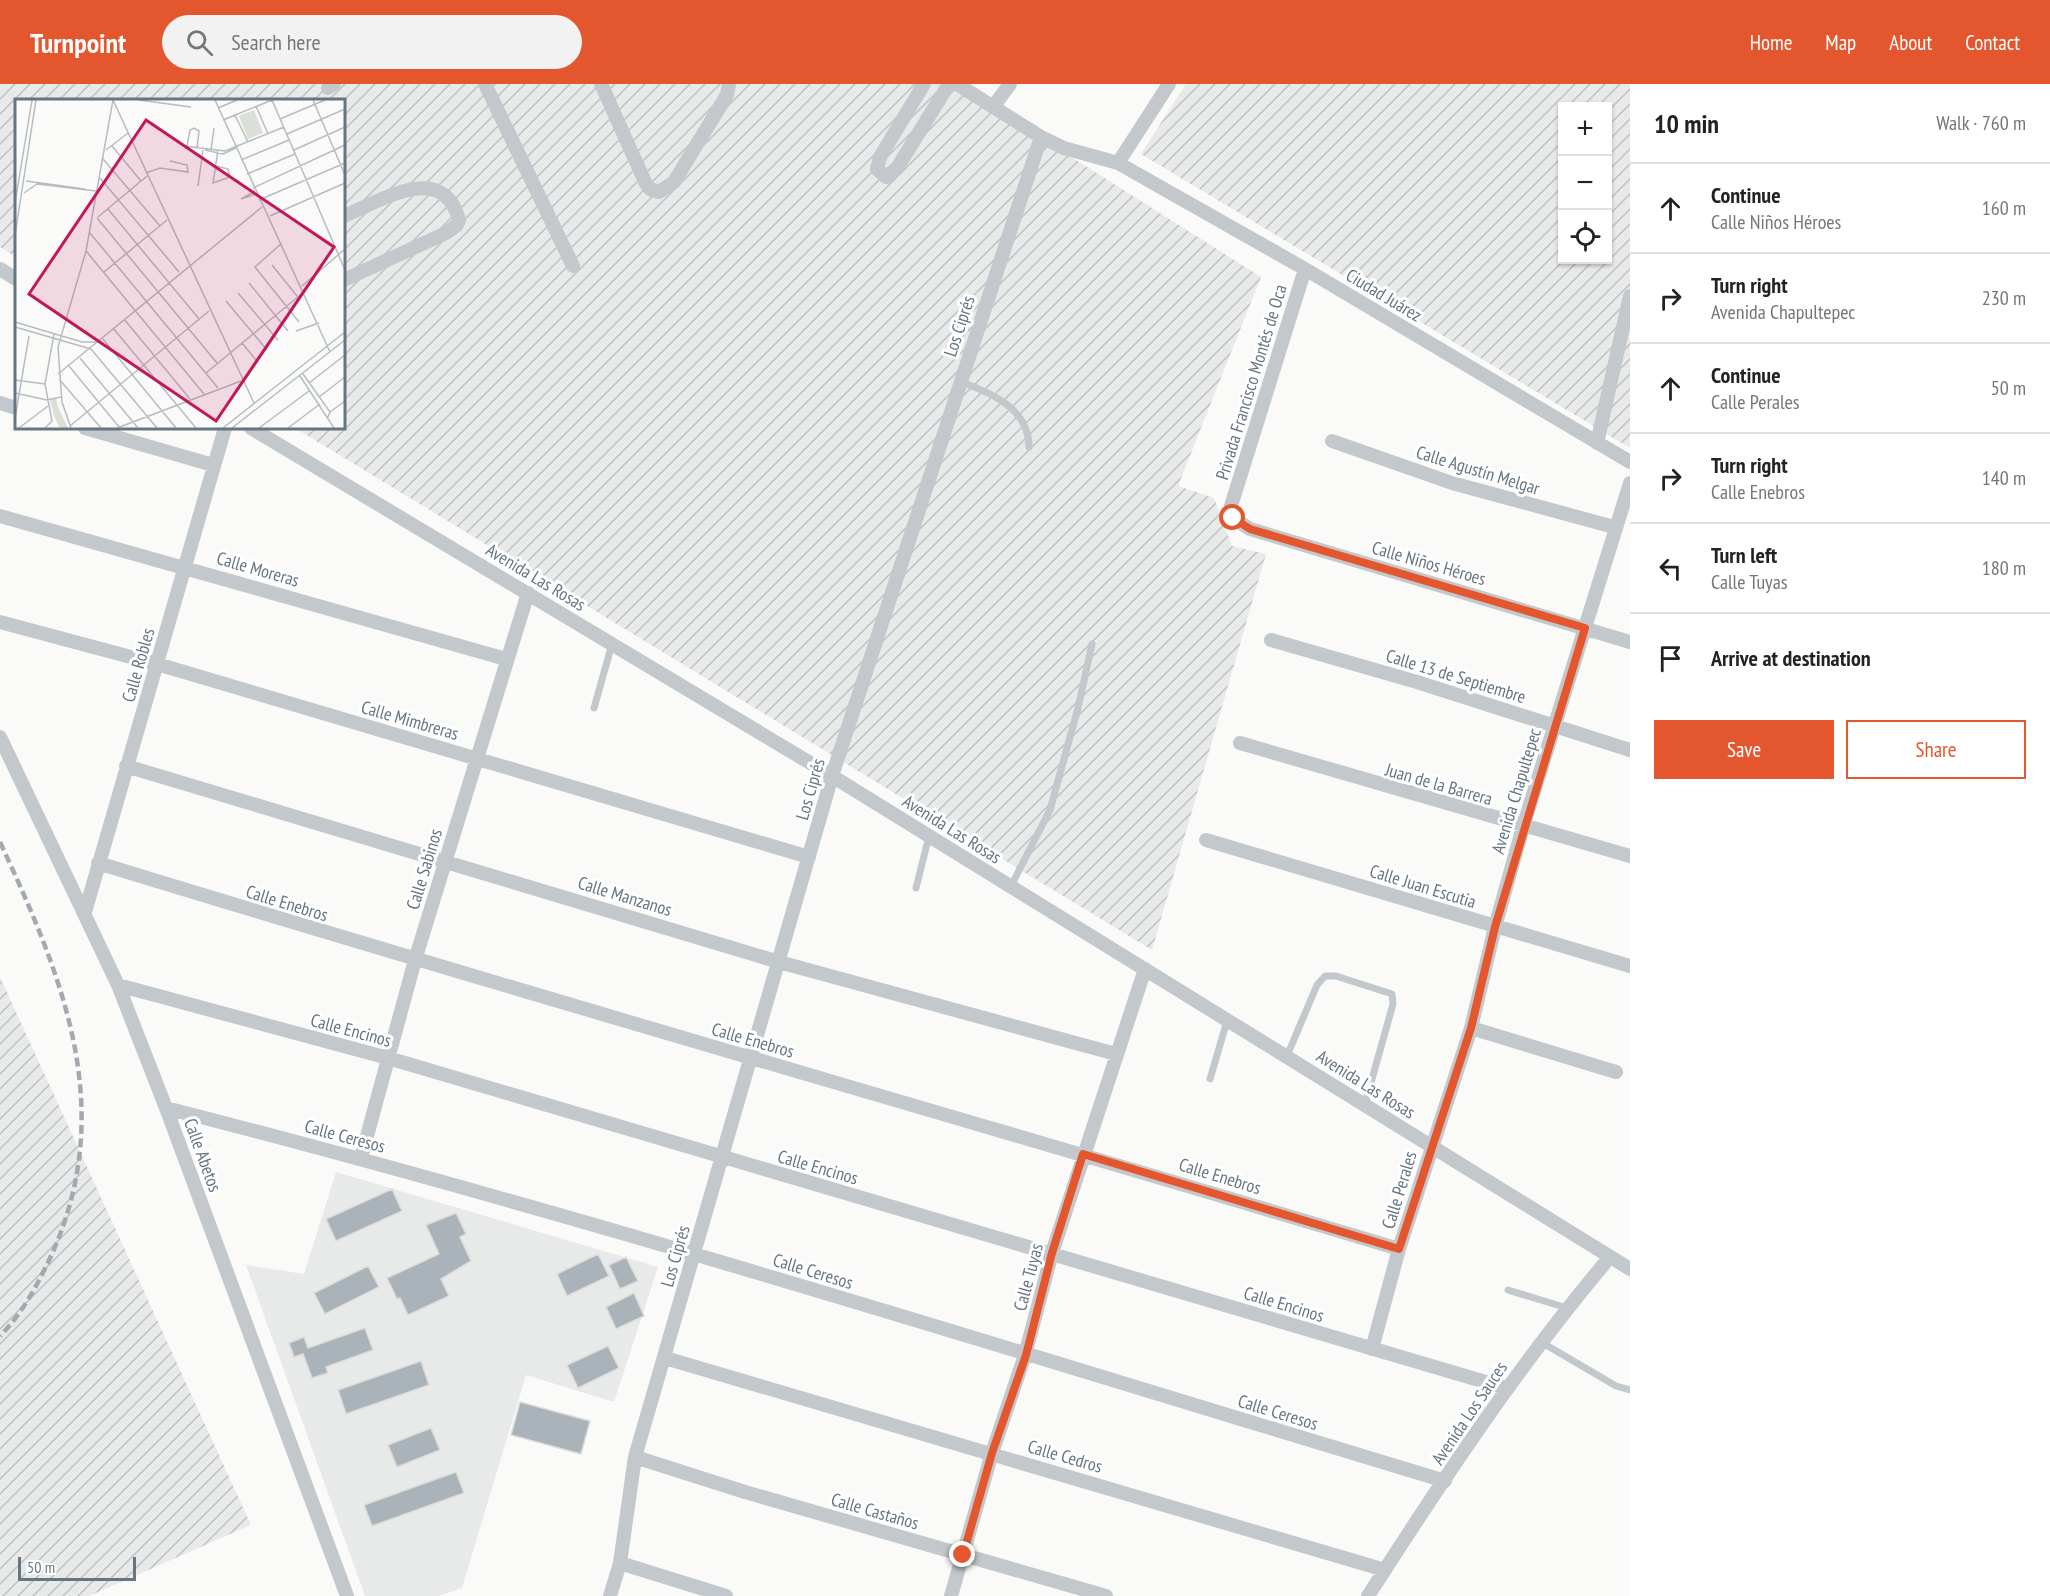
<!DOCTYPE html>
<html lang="en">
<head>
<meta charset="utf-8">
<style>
	body { margin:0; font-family:"PT Sans Narrow",sans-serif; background:#f2f2f2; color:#222 }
	.controls { position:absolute; right:18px; top:18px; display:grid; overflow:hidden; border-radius:0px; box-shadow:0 2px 4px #0004 }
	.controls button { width:54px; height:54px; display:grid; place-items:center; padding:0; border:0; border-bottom:2px solid #e0e0e0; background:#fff; color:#222; font:30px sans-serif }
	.scale { position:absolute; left:18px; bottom:15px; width:118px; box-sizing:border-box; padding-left:6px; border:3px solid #657683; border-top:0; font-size:16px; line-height:21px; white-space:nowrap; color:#657683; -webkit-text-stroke:4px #fff; paint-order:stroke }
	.stop { position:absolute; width:18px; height:18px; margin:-14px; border:4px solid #e4572e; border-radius:50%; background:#fff }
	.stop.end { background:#e4572e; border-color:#fff; box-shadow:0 2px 6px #0008 }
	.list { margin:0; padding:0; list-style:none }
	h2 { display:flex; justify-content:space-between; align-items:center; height:78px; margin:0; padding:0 24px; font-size:26px }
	h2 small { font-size:20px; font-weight:400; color:#767676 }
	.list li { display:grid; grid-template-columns:39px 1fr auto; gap:18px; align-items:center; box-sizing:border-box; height:90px; padding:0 24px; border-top:2px solid #e0e0e0 }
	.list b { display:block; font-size:22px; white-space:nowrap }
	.list p { margin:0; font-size:20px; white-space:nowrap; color:#767676 }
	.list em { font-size:20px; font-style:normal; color:#767676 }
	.actions { display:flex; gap:12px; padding:18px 24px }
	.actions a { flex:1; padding:14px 0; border:2px solid #e4572e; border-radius:0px; text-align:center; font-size:21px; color:#e4572e }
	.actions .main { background:#e4572e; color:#fff }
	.icon { flex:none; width:33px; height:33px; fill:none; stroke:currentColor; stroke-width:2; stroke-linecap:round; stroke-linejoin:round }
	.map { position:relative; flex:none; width:1630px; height:1512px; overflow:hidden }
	header { display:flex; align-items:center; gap:36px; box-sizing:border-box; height:84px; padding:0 30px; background:#e4572e; color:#fff }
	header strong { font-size:28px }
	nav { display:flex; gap:33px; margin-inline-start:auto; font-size:21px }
	.search { width:420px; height:54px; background:#f2f2f2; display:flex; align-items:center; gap:15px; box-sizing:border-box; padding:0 21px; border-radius:33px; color:#767676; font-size:22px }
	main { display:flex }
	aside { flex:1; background:#fff }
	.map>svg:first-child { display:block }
	.built { fill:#e8e9e9 }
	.industrial { fill:url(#industrial-furrows); fill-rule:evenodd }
	.building { fill:#aab3b9; stroke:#dcdcda; stroke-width:1.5 }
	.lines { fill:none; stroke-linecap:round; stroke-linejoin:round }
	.service { stroke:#c3c8cc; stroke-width:7 }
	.minor { stroke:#c3c8cc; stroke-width:14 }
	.rail { stroke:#a2aab0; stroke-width:4.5; stroke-dasharray:9 4.5; stroke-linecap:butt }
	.route { stroke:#e4572e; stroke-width:8 }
	.labels { text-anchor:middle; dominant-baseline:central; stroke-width:6; stroke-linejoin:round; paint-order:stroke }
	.street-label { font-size:18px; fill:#657683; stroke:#fff }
	.inset-road { fill:none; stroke:#b5bdc2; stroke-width:1.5 }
	.view { fill:#c2185b; fill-opacity:0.15; stroke:#c2185b; stroke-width:3 }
	.inset-edge { fill:none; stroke:#657683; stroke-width:3 }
</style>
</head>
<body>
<header>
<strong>Turnpoint</strong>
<div class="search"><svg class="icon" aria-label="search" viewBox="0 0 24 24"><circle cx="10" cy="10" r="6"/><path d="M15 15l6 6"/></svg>Search here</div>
<nav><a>Home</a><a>Map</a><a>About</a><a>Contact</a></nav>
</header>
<main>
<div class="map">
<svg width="1630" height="1512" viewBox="0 0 1630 1512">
	<defs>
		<pattern id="industrial-furrows" width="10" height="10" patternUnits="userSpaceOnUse" patternTransform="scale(1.5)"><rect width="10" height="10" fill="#e8e9e9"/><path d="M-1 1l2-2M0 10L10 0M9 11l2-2" fill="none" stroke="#c0c1c2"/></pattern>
	</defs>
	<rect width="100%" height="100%" fill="#fafaf8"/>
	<path class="built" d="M336 1088 658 1183 614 1318 526 1291 462 1504 439 1512H365L246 1181 304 1190Z"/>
	<path class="industrial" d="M0 0H956L1261 193 1178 402 1214 414 1232 462 1266 470 1152 866 295 344H344V16H16V173L0 163Z
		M1186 0H1630V364L1141 70ZM1562 22H1608V176H1562Z
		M0 893 251 1441 89 1512H0Z"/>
	<path class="building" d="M392 1105 402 1127 336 1157 326 1135Z
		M456 1129 466 1150 460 1153 471 1177 441 1195 449 1212 408 1231 400 1214 397 1215 387 1194 439 1170 426 1141Z
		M598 1170 609 1192 567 1212 557 1190Z
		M626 1173 638 1197 620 1205 609 1181Z
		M368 1182 379 1203 325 1230 314 1209Z
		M634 1209 644 1232 616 1245 606 1223Z
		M365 1244 373 1266 326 1283 328 1289 312 1294 303 1270 294 1273 289 1259 304 1253 308 1264Z
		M608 1262 619 1284 578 1304 567 1281Z
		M421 1277 429 1301 346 1330 338 1306Z
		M520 1318 590 1337 581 1370 511 1351Z
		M431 1344 440 1366 397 1383 388 1361Z
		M456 1388 464 1409 372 1442 364 1421Z"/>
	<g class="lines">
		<path class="service" d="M961 298C992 309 1029 325 1029 363
			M594 624 612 560
			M1011 802 1050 726 1078 624 1092 560
			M916 804 929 752
			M1287 972 1317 901 1325 892H1336L1392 910 1393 920 1365 1020
			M1210 995 1227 937
			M1508 1206 1567 1224
			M1541 1258 1616 1302 1630 1306"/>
		<path class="minor" d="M485 0 573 182
			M601 0 646 100 650 105 659 108 674 98 727 11 729 0
			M924 0 880 73 877 85 886 93 897 84 949 0
			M957 0 1041 53 1064 64 1118 79 1305 185 1630 378
			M328 4 334 0
			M993 23 1010 0
			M1118 79 1169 0
			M344 132C380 117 443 76 459 136L457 141 446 149 344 196
			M0 185 16 195
			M1305 185 1231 422 1233 434 1250 445 1630 558
			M0 319 16 324
			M85 344 213 381
			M251 344 832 692 1630 1185
			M1332 357 1452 399 1614 443
			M1597 359 1630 212
			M0 432 506 575
			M0 538 157 580 809 773
			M1271 556 1417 598 1630 666
			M0 653 118 901 166 1024 347 1512
			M1240 659 1630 772
			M126 682 779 878 1116 970
			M1206 756 1630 882
			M98 779C531 912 966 1035 1399 1165
			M85 828 225 344
			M118 901 388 974 1506 1304
			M1471 944 1616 988
			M166 1024C597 1134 1020 1269 1445 1397
			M361 1074 415 876 528 509
			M1372 1265 1399 1165 1471 944 1495 843 1523 743 1630 399
			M665 1274 1385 1486
			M635 1373 745 1408 1106 1512
			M620 1479 726 1512
			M610 1512 620 1479 635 1373 832 692 1041 53
			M951 1512 992 1369 1025 1271 1052 1169 1145 885
			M1368 1512C1443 1395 1520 1279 1610 1173"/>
		<path class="rail" d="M0 758C63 894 118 1025 51 1172 38 1200 22 1230 0 1252"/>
	</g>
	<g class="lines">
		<path class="route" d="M963 1471 992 1369 1026 1271 1052 1169 1083 1070 1399 1165 1471 944 1495 843 1585 544 1250 445 1233 434"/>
	</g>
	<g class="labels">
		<g class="street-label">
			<text transform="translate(1384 211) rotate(31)">Ciudad Juárez</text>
			<text transform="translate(959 242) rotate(-72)">Los Ciprés</text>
			<text transform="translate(1251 298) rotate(-73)">Privada Francisco Montés de Oca</text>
			<text transform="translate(1478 386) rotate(17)">Calle Agustín Melgar</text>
			<text transform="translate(1429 479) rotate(16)">Calle Niños Héroes</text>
			<text transform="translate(258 485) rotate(16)">Calle Moreras</text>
			<text transform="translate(536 493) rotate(31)">Avenida Las Rosas</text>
			<text transform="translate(138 581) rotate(-74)">Calle Robles</text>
			<text transform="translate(1456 592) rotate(17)">Calle 13 de Septiembre</text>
			<text transform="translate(410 636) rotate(16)">Calle Mimbreras</text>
			<text transform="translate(1439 700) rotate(16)">Juan de la Barrera</text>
			<text transform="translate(810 705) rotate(-74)">Los Ciprés</text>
			<text transform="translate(1516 707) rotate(-73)">Avenida Chapultepec</text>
			<text transform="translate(952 745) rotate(32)">Avenida Las Rosas</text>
			<text transform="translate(424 785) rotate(-73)">Calle Sabinos</text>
			<text transform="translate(1423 802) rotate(17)">Calle Juan Escutia</text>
			<text transform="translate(625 812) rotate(17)">Calle Manzanos</text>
			<text transform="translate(287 819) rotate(17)">Calle Enebros</text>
			<text transform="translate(351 946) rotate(15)">Calle Encinos</text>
			<text transform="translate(753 956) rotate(16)">Calle Enebros</text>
			<text transform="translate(1366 1000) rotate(32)">Avenida Las Rosas</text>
			<text transform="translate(345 1052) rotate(15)">Calle Ceresos</text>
			<text transform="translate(203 1071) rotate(70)">Calle Abetos</text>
			<text transform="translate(818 1083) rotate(16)">Calle Encinos</text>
			<text transform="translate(1220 1092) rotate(17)">Calle Enebros</text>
			<text transform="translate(1399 1106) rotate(-73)">Calle Perales</text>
			<text transform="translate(675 1172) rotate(-74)">Los Ciprés</text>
			<text transform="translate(813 1187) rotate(17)">Calle Ceresos</text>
			<text transform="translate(1028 1193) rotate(-75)">Calle Tuyas</text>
			<text transform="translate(1284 1220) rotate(17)">Calle Encinos</text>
			<text transform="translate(1278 1328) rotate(17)">Calle Ceresos</text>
			<text transform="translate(1469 1329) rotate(-56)">Avenida Los Sauces</text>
			<text transform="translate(1065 1372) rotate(16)">Calle Cedros</text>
			<text transform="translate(875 1427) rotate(16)">Calle Castaños</text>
		</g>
	</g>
	<g transform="translate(15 15)">
		<rect width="330" height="330" fill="#fafaf8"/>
		<path d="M41 298 43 308 53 329H45L39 317 35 301Z" fill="#dadfd7"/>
		<path d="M239 11 248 34 233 40 224 17Z" fill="#dadfd7"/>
		<path class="inset-road" d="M98 1 239 304M124 1 176 8M200 1 315 253M298 1 330 76M241 7 253 35M203 9 222 1M220 16 233 43M265 20 310 1M208 21 257 1 330 171M272 35 330 10M97 47 126 82M169 47 210 52 269 28M172 47 175 31 179 29 184 32 182 49M91 51 113 34M190 51 208 55 221 49M196 51 199 29M279 51 330 28M88 60 145 127M226 61 274 41M201 67 213 70 215 78 198 84 203 51M131 74 145 69 173 73 172 66 155 62M232 75 280 55M85 79 164 173M11 82 70 90M183 87 188 51M238 89 330 46M240 92 226 100 241 95M9 94 22 85 81 92M244 101 330 64M0 104 17 1M93 110 184 220M255 117 330 84M83 118 132 77M82 119 202 264M75 134 203 289M0 136 21 1M267 144 240 168 284 223M71 152 189 295M257 166 282 197M89 173 152 121M234 184 273 232M287 187 330 150M223 194 263 241M211 202 252 251M109 220 175 300M0 223 67 243H83M0 228 76 250M98 229 181 329M281 232 304 224M88 240 161 329M227 244 241 261M76 250 142 329M65 259 123 329M54 267 104 328M191 274 290 192M43 275 247 108M288 275 315 313 313 318M285 277 319 329M44 280 86 329M0 281 30 285M294 284 330 256M0 294 32 301 46 298M304 298 330 278M315 313 330 302M0 319 14 237M55 327 194 212M4 329 33 307M30 329 37 322 30 285 39 235M56 329 47 303 43 248 71 152 98 1M102 329 226 282M208 329 330 233M217 329 330 241M244 329 294 292M273 329 305 305"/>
		<path class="view" d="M131 21 319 148 201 322 14 195Z"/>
		<rect width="330" height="330" class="inset-edge"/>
	</g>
</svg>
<div class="controls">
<button>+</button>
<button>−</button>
<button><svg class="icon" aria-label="locate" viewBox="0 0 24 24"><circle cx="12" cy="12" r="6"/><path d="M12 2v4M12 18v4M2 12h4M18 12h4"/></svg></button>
</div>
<div class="scale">50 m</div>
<div class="stop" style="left:1233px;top:434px"></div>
<div class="stop end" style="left:963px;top:1471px"></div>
</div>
<aside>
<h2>10 min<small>Walk · 760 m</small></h2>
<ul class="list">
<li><svg class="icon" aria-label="ahead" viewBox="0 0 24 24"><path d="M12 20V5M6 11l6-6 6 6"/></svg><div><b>Continue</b><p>Calle Niños Héroes</p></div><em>160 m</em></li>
<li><svg class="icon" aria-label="right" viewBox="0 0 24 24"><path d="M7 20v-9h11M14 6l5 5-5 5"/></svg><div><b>Turn right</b><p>Avenida Chapultepec</p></div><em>230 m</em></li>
<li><svg class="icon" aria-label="ahead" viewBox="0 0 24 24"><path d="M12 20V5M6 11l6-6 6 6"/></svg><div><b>Continue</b><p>Calle Perales</p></div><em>50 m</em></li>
<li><svg class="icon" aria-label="right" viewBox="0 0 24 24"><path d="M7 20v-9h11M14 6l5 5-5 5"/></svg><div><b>Turn right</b><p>Calle Enebros</p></div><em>140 m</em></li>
<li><svg class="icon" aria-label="left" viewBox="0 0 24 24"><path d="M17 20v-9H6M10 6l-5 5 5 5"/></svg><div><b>Turn left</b><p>Calle Tuyas</p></div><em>180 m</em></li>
<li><svg class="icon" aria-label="arrive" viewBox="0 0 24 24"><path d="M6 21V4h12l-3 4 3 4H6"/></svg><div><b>Arrive at destination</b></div></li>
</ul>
<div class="actions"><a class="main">Save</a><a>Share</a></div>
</aside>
</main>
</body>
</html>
